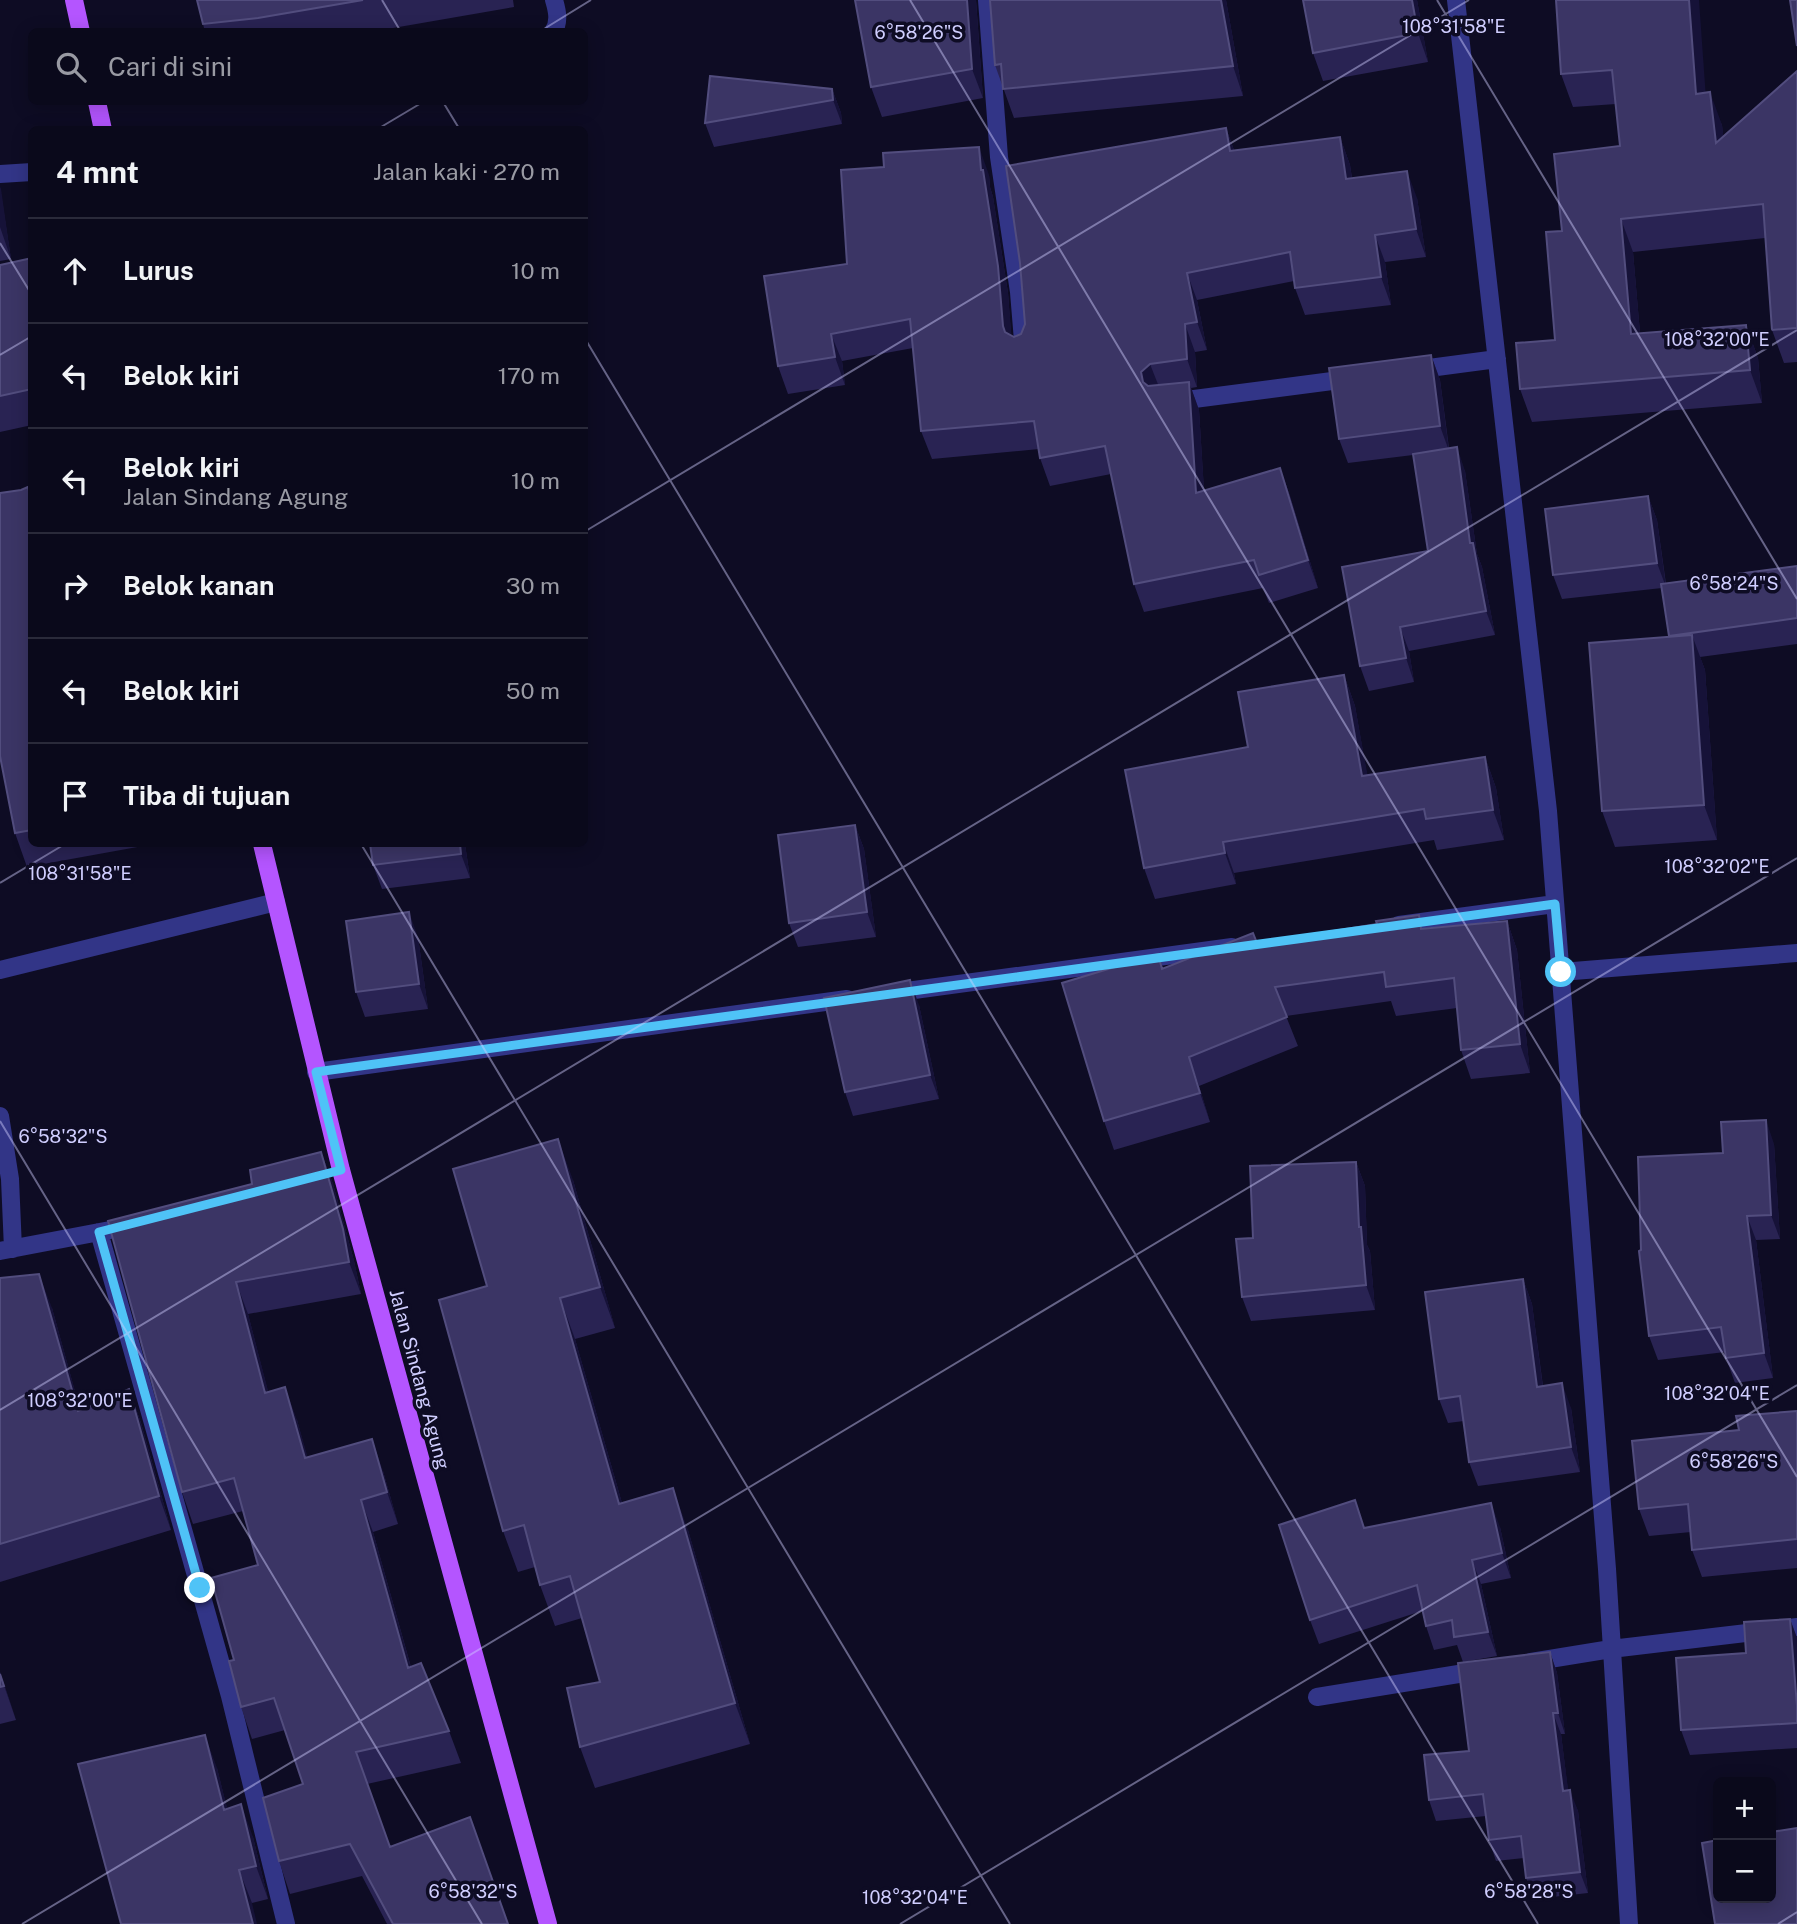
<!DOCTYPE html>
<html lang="id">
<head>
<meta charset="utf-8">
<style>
	body { margin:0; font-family:"Public Sans",sans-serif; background:#131224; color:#f1f3f6 }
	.controls { position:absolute; right:21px; bottom:21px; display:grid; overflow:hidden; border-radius:10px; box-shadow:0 4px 18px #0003 }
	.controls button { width:63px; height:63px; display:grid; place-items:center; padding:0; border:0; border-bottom:2px solid #2a2a3a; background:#0a091b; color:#f1f3f6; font:35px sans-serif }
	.stop { position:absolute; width:21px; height:21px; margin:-16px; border:5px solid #4fc3f7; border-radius:50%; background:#fff }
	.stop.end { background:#4fc3f7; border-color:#fff; box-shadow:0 2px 7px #0008 }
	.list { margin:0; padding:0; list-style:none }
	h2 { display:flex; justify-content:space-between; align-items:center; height:91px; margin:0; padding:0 28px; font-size:30px }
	h2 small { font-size:23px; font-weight:400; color:#999aa3 }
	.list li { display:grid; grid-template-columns:46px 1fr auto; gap:21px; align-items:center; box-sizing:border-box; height:105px; padding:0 28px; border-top:2px solid #2a2a3a }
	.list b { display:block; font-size:26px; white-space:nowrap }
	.list p { margin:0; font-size:23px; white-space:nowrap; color:#999aa3 }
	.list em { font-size:23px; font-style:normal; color:#999aa3 }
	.icon { flex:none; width:38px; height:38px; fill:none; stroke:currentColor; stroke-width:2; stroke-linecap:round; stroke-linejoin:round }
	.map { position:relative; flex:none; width:1797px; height:1924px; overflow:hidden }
	.search { position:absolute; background:#0a091b; box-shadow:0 4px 18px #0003; left:28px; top:28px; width:560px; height:77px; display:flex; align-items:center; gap:18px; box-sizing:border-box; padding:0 24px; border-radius:10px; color:#999aa3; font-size:26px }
	.panel { position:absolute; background:#0a091b; box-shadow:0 4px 18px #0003; left:28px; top:126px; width:560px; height:721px; border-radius:10px }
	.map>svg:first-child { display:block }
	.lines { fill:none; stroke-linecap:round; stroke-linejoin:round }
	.minor { stroke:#323587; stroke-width:18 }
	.primary { stroke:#b455ff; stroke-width:18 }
	.wall { fill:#292353 }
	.shaded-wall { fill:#161238 }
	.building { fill:#3b3565; stroke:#524d7e; stroke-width:2 }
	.route { stroke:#4fc3f7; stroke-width:9 }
	.ticks { fill:none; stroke:#d0ceff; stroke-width:2; stroke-opacity:0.45 }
	.labels { text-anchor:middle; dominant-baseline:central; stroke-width:7; stroke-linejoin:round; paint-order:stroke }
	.street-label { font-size:19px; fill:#d0ceff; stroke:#0e0c24 }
	.ticks-label { font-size:18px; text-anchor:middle; fill:#d0ceff; stroke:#0e0c24; stroke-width:7; stroke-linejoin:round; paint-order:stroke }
</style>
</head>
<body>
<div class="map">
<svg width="1797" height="1924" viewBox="0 0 1797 1924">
	<rect width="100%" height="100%" fill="#0e0c24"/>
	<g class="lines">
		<path class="minor" d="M987 0 999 157 1019 292 1024 353
			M1456 0 1548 811 1607 1569 1629 1924
			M553 32C560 22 557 10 554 0
			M0 174 32 172
			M1414 370 1497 359
			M1171 402 1355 378
			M1399 925 1555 904
			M0 970 276 902
			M1561 972 1797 953
			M892 993 1232 947
			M316 1072 847 999
			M0 1116 10 1179 13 1249
			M99 1232 230 1696 286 1924
			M0 1251 110 1230
			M1531 1662 1611 1649 1797 1627
			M1317 1697 1483 1670"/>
		<path class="primary" d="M74 0 81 32
			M97 102 103 130
			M262 844 341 1170 548 1924"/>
	</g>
	<path class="wall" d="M197 0H513L514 7 370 32H205Z
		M855 0H976L983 98 882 117 871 87Z
		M990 0H1226L1243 96 1014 118 995 65Z
		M1417 0 1428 62 1323 81 1313 53Z
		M1556 0 1705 93 1722 125 1723 136 1797 71V362L1784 363 1772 330 1765 238 1633 252 1640 333 1746 325 1758 358 1762 403 1532 422 1520 389 1555 340 1562 231 1620 146 1616 104 1573 107 1561 74Z
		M832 89 841 113 842 124 714 147 705 123Z
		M1226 128 1234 150 1340 137 1350 165 1352 178 1417 198 1426 257 1385 262 1391 305 1305 315 1295 288 1294 281 1197 300 1207 350 1195 352 1197 387 1191 388 1199 410 1204 491 1280 468 1290 496 1318 588 1269 603 1263 588 1144 612 1134 584 1111 474 1050 486 1040 458 1039 449 932 459 921 431 913 348 842 361 845 385 788 394 778 366 847 264 989 175 990 187 993 197 1008 293 1011 335 1014 337 1021 334Z
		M0 187 11 259 0 261Z
		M32 258V425L0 432V265Z
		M1431 355 1440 380 1449 448 1465 471 1477 554 1482 567 1495 635 1409 651 1414 682 1369 691 1360 666 1428 551 1413 455 1348 463 1339 439Z
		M28 487 32 498V844H154L27 867 15 833 21 490Z
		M1648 496 1657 520 1666 584 1797 566V644L1700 657 1705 670 1717 840 1615 847 1602 811 1669 637 1662 588 1562 599 1553 575Z
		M1344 675 1355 706 1367 775 1485 757 1496 788 1504 840 1437 850 1434 840 1234 873 1236 884 1155 899 1144 868 1248 747Z
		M855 825 864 849 876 937 798 947 789 923Z
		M465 844 470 878 382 889 373 865Z
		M1507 921 1517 950 1530 1073 1471 1079 1461 1050 1457 1008 1396 1016 1391 1001 1286 1016 1298 1046 1199 1086 1210 1122 1114 1150 1104 1121 1158 954 1163 968 1257 943Z
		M418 937 428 1009 365 1017 356 992Z
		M919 1005 939 1099 853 1116 845 1092Z
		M1774 1144 1780 1239 1756 1240 1773 1378 1735 1383 1726 1358 1725 1352 1658 1360 1649 1336 1641 1250 1723 1153Z
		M321 1152 333 1184 354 1261 361 1294 248 1314 268 1392 297 1420 307 1457 383 1471 398 1524 373 1532 411 1667 449 1731 461 1763 367 1784 390 1847 508 1924H387L362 1876 290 1894 279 1861 303 1784 285 1730 252 1739 241 1707 234 1660 258 1565 243 1511 193 1524 182 1492 252 1184Z
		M1356 1162 1365 1186 1367 1245 1370 1251 1375 1310 1251 1321 1242 1297 1253 1238Z
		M573 1180 615 1328 575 1339 622 1503 688 1530 750 1744 595 1788 580 1747 600 1682 582 1618 555 1626 540 1585 535 1567 518 1572 503 1531 487 1286Z
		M0 1278 52 1308 80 1410 129 1389 141 1423 171 1530 0 1582Z
		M1523 1279 1532 1304 1543 1386 1571 1408 1580 1472 1478 1486 1469 1462 1464 1421 1448 1423 1439 1399Z
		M1797 1411V1568L1702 1577 1692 1550 1691 1532 1649 1536 1639 1509 1739 1430Z
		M1500 1527 1511 1578 1481 1584 1497 1656 1463 1662 1457 1645 1434 1650 1426 1626 1422 1611 1319 1644 1310 1620 1365 1528Z
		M1790 1619 1797 1638V1748L1690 1755 1681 1730 1746 1653Z
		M1550 1652 1557 1673 1565 1734H1561L1568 1791 1578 1811 1588 1893 1534 1899 1526 1878 1524 1858 1496 1861 1489 1840 1486 1816 1436 1821 1429 1800Z
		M0 1672 16 1720 0 1724Z
		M217 1768 227 1809 253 1837 268 1899 252 1903 121 1924Z"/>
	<path class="shaded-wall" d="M967 0H976L983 98 972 69Z
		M1221 0H1226L1243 96 1233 66Z
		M1412 0H1417L1428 62 1418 33Z
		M1689 0H1699L1708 127 1696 94Z
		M832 89 841 113 842 124 833 100Z
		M1710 92 1722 125 1728 176 1716 143Z
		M1226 128 1236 156 1230 151Z
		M1340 137 1350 165 1356 207 1346 179Z
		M979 147 989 175 990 187 993 197 1008 293 1013 354 1003 326 981 170Z
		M1407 171 1417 198 1426 257 1416 229Z
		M0 187 1 189 11 259 0 227Z
		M1621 219 1633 252 1643 367 1631 334Z
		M1375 235 1385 262 1391 305 1381 277Z
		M1187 273 1197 300 1207 350 1197 322Z
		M1185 324 1195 352 1197 387 1187 359Z
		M1746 325 1758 358 1762 403 1750 370Z
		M831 334 842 361 845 385 835 357Z
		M1431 355 1440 380 1449 451 1440 426Z
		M1150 364 1161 392 1153 409 1143 382 1141 372Z
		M1189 382 1199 410 1206 521 1196 493Z
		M1457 447 1465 471 1477 554 1482 567 1495 635 1486 611 1470 543Z
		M1280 468 1290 496 1318 588 1308 560Z
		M1648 496 1657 520 1666 587 1657 563Z
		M1400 627 1409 651 1414 682 1406 658Z
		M1692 635 1705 670 1717 840 1704 805Z
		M1344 675 1355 706 1373 806 1362 776Z
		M1485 757 1496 788 1504 840 1493 810Z
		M855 825 864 849 876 937 867 912Z
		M1223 842 1234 873 1236 884 1225 853Z
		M460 844H465L470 878 461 854Z
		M409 912 418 937 428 1009 419 984Z
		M1507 921 1517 950 1530 1073 1520 1044Z
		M910 980 919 1005 939 1099 930 1075Z
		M1189 1057 1199 1086 1210 1122 1200 1093Z
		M1766 1120 1774 1144 1780 1239 1771 1215Z
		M558 1139 573 1180 615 1328 600 1287Z
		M321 1152 333 1184 354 1261 361 1294 349 1262Z
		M1356 1162 1365 1186 1367 1245 1370 1251 1375 1310 1366 1285 1359 1227Z
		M1747 1216 1756 1240 1773 1378 1764 1353Z
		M39 1274 52 1308 90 1445 78 1411Z
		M1523 1279 1532 1304 1546 1411 1537 1387Z
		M236 1282 248 1314 277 1425 265 1393Z
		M560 1298 575 1339 634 1545 619 1504Z
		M1562 1383 1571 1408 1580 1472 1571 1447Z
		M285 1387 297 1420 317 1490 305 1458Z
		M129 1389 141 1423 171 1530 159 1496Z
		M372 1439 383 1471 398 1524 387 1492Z
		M673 1488 688 1530 750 1744 735 1703Z
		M361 1500 373 1532 420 1700 408 1668Z
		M1491 1503 1500 1527 1511 1578 1502 1553Z
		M1472 1560 1481 1584 1497 1656 1488 1632Z
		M1790 1619 1797 1638V1706Z
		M1550 1652 1557 1673 1565 1734 1558 1713Z
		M0 1672 16 1720 0 1674Z
		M1553 1713 1561 1734 1571 1812 1563 1791Z
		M205 1735 217 1768 236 1843 224 1810Z
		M1570 1790 1578 1811 1588 1893 1580 1872Z
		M241 1804 253 1837 268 1899 256 1866Z
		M239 1870 252 1903 257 1924H253Z"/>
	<path class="building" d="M197 0H363L258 18 203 24Z
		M855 0H967L972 69 871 87Z
		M990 0H1221L1233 66 1003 89 1001 64 995 65Z
		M1303 0H1412L1418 33 1313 53Z
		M1556 0H1689L1696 94 1710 92 1716 143 1797 71V328L1772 330 1763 204 1621 219 1631 334 1746 325 1750 370 1520 389 1516 343 1555 340 1546 232 1562 231 1554 154 1620 146 1612 70 1561 74Z
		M1790 0H1797V46Z
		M710 76 832 89 833 100 705 123Z
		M1226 128 1230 151 1340 137 1346 179 1407 171 1416 229 1375 235 1381 277 1295 288 1290 252 1187 273 1197 322 1185 324 1187 359 1150 364 1141 372 1143 382 1148 386 1189 382 1196 493 1280 468 1308 560 1259 575 1254 560 1134 584 1105 446 1040 458 1034 421 921 431 910 319 831 334 835 357 778 366 764 276 847 264 841 170 884 167 883 153 979 147 981 170H983L998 266 1003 326 1005 332 1014 337 1021 334 1025 324 1020 263 1006 166Z
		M32 258V389L0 396V265Z
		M1431 355 1440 426 1339 439 1329 368Z
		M1457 447 1470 543H1473L1486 611 1400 627 1406 658 1360 666 1342 567 1428 551 1413 454Z
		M28 487 32 503V830L15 833 0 756V493L21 490Z
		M1648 496 1657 563 1553 575 1545 509Z
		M1797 566V618L1669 636 1661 584Z
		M1692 635 1704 805 1602 811 1589 643Z
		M1344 675 1362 776 1485 757 1493 810 1426 819 1424 809 1223 842 1225 853 1144 868 1125 770 1248 747 1238 692Z
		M855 825 867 912 789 923 778 835Z
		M370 844H460L461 854 373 865Z
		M409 912 419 984 356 992 346 921Z
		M1419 915 1421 929 1507 921 1520 1044 1461 1050 1454 978 1386 987 1384 972 1275 987 1287 1017 1189 1057 1200 1093 1104 1121 1062 983 1158 954 1162 969 1253 933 1257 943 1377 924 1376 921Z
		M910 980 930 1075 845 1092 824 998Z
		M1766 1120 1771 1215 1747 1216 1764 1353 1726 1358 1721 1327 1649 1336 1639 1251 1641 1250 1638 1157 1723 1153 1721 1122Z
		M558 1139 600 1287 560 1298 619 1504 673 1488 735 1703 580 1747 567 1688 600 1682 570 1576 540 1585 524 1525 503 1531 439 1300 487 1286 453 1169Z
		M321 1152 343 1229 349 1262 236 1282 265 1393 285 1387 305 1458 372 1439 387 1492 361 1500 408 1668 421 1663 449 1731 356 1752 390 1847 470 1817 508 1924H393L350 1844 279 1861 263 1798 303 1784 274 1698 241 1707 229 1661 234 1660 211 1578 258 1565 234 1478 182 1492 108 1221 252 1184 250 1170Z
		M1356 1162 1359 1227H1361L1366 1285 1242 1297 1236 1239 1253 1238 1250 1166Z
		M39 1274 78 1411 129 1389 159 1496 0 1544V1278Z
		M1523 1279 1537 1387 1562 1383 1571 1447 1469 1462 1460 1396 1439 1399 1425 1292Z
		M1797 1411V1539L1692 1550 1688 1504 1639 1509 1632 1441 1739 1430 1736 1416Z
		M1355 1500 1364 1528 1491 1503 1502 1553 1472 1560 1488 1632 1454 1637 1452 1620 1426 1626 1417 1585 1310 1620 1279 1525Z
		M1790 1619 1797 1706V1723L1681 1730 1676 1658 1746 1653 1744 1622Z
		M1550 1652 1558 1713H1553L1563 1791 1570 1790 1580 1872 1526 1878 1521 1836 1489 1840 1483 1794 1429 1800 1424 1755 1469 1751 1458 1663Z
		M0 1674 4 1686 0 1687Z
		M205 1735 224 1810 241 1804 256 1866 239 1870 253 1924H121L78 1764Z
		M1797 1828V1924H1715L1702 1843 1718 1840V1898H1771V1832Z"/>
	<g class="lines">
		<path class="route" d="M200 1588 99 1232 341 1170 316 1072 1555 904 1561 972"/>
	</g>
	<path class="ticks" d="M382 0 401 32M910 0 1797 1477M1437 0 1797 599M539 32 591 0M443 102 460 130M376 130 423 102M0 243 32 295M584 337 1538 1924M0 355 32 336M584 532 1469 0M361 844 1010 1924M0 883 65 844M0 1121 482 1924M0 1410 1797 330M22 1924 1797 858M900 1924 1797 1385M1778 1924 1797 1912"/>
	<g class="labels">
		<g class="street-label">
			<text transform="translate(420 1379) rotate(75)">Jalan Sindang Agung</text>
		</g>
	</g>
	<g class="ticks-label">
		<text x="1454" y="33">108°31'58"E</text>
		<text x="919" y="39">6°58'26"S</text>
		<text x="1717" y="346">108°32'00"E</text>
		<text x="1734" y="590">6°58'24"S</text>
		<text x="1717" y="873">108°32'02"E</text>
		<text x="80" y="880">108°31'58"E</text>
		<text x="63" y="1143">6°58'32"S</text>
		<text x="1717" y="1400">108°32'04"E</text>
		<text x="80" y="1407">108°32'00"E</text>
		<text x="1734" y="1468">6°58'26"S</text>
		<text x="473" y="1898">6°58'32"S</text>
		<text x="1529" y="1898">6°58'28"S</text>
		<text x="915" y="1904">108°32'04"E</text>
	</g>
</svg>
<div class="controls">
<button>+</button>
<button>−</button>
</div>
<div class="stop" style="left:1561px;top:972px"></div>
<div class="stop end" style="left:200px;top:1588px"></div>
<div class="search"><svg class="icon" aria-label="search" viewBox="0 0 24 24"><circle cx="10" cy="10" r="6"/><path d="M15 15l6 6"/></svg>Cari di sini</div>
<section class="panel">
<h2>4 mnt<small>Jalan kaki · 270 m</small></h2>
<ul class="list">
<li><svg class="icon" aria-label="ahead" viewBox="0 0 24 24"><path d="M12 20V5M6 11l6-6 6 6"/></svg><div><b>Lurus</b></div><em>10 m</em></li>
<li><svg class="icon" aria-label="left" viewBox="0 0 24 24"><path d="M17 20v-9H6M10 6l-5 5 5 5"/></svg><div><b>Belok kiri</b></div><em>170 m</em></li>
<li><svg class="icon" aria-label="left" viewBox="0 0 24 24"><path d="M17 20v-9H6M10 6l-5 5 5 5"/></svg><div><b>Belok kiri</b><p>Jalan Sindang Agung</p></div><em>10 m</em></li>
<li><svg class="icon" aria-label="right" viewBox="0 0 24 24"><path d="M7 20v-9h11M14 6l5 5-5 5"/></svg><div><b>Belok kanan</b></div><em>30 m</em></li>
<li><svg class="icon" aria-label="left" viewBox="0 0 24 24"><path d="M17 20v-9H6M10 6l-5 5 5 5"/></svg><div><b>Belok kiri</b></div><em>50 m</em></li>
<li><svg class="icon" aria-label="arrive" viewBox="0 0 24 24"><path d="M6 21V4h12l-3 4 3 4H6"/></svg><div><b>Tiba di tujuan</b></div></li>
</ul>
</section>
</div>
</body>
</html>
